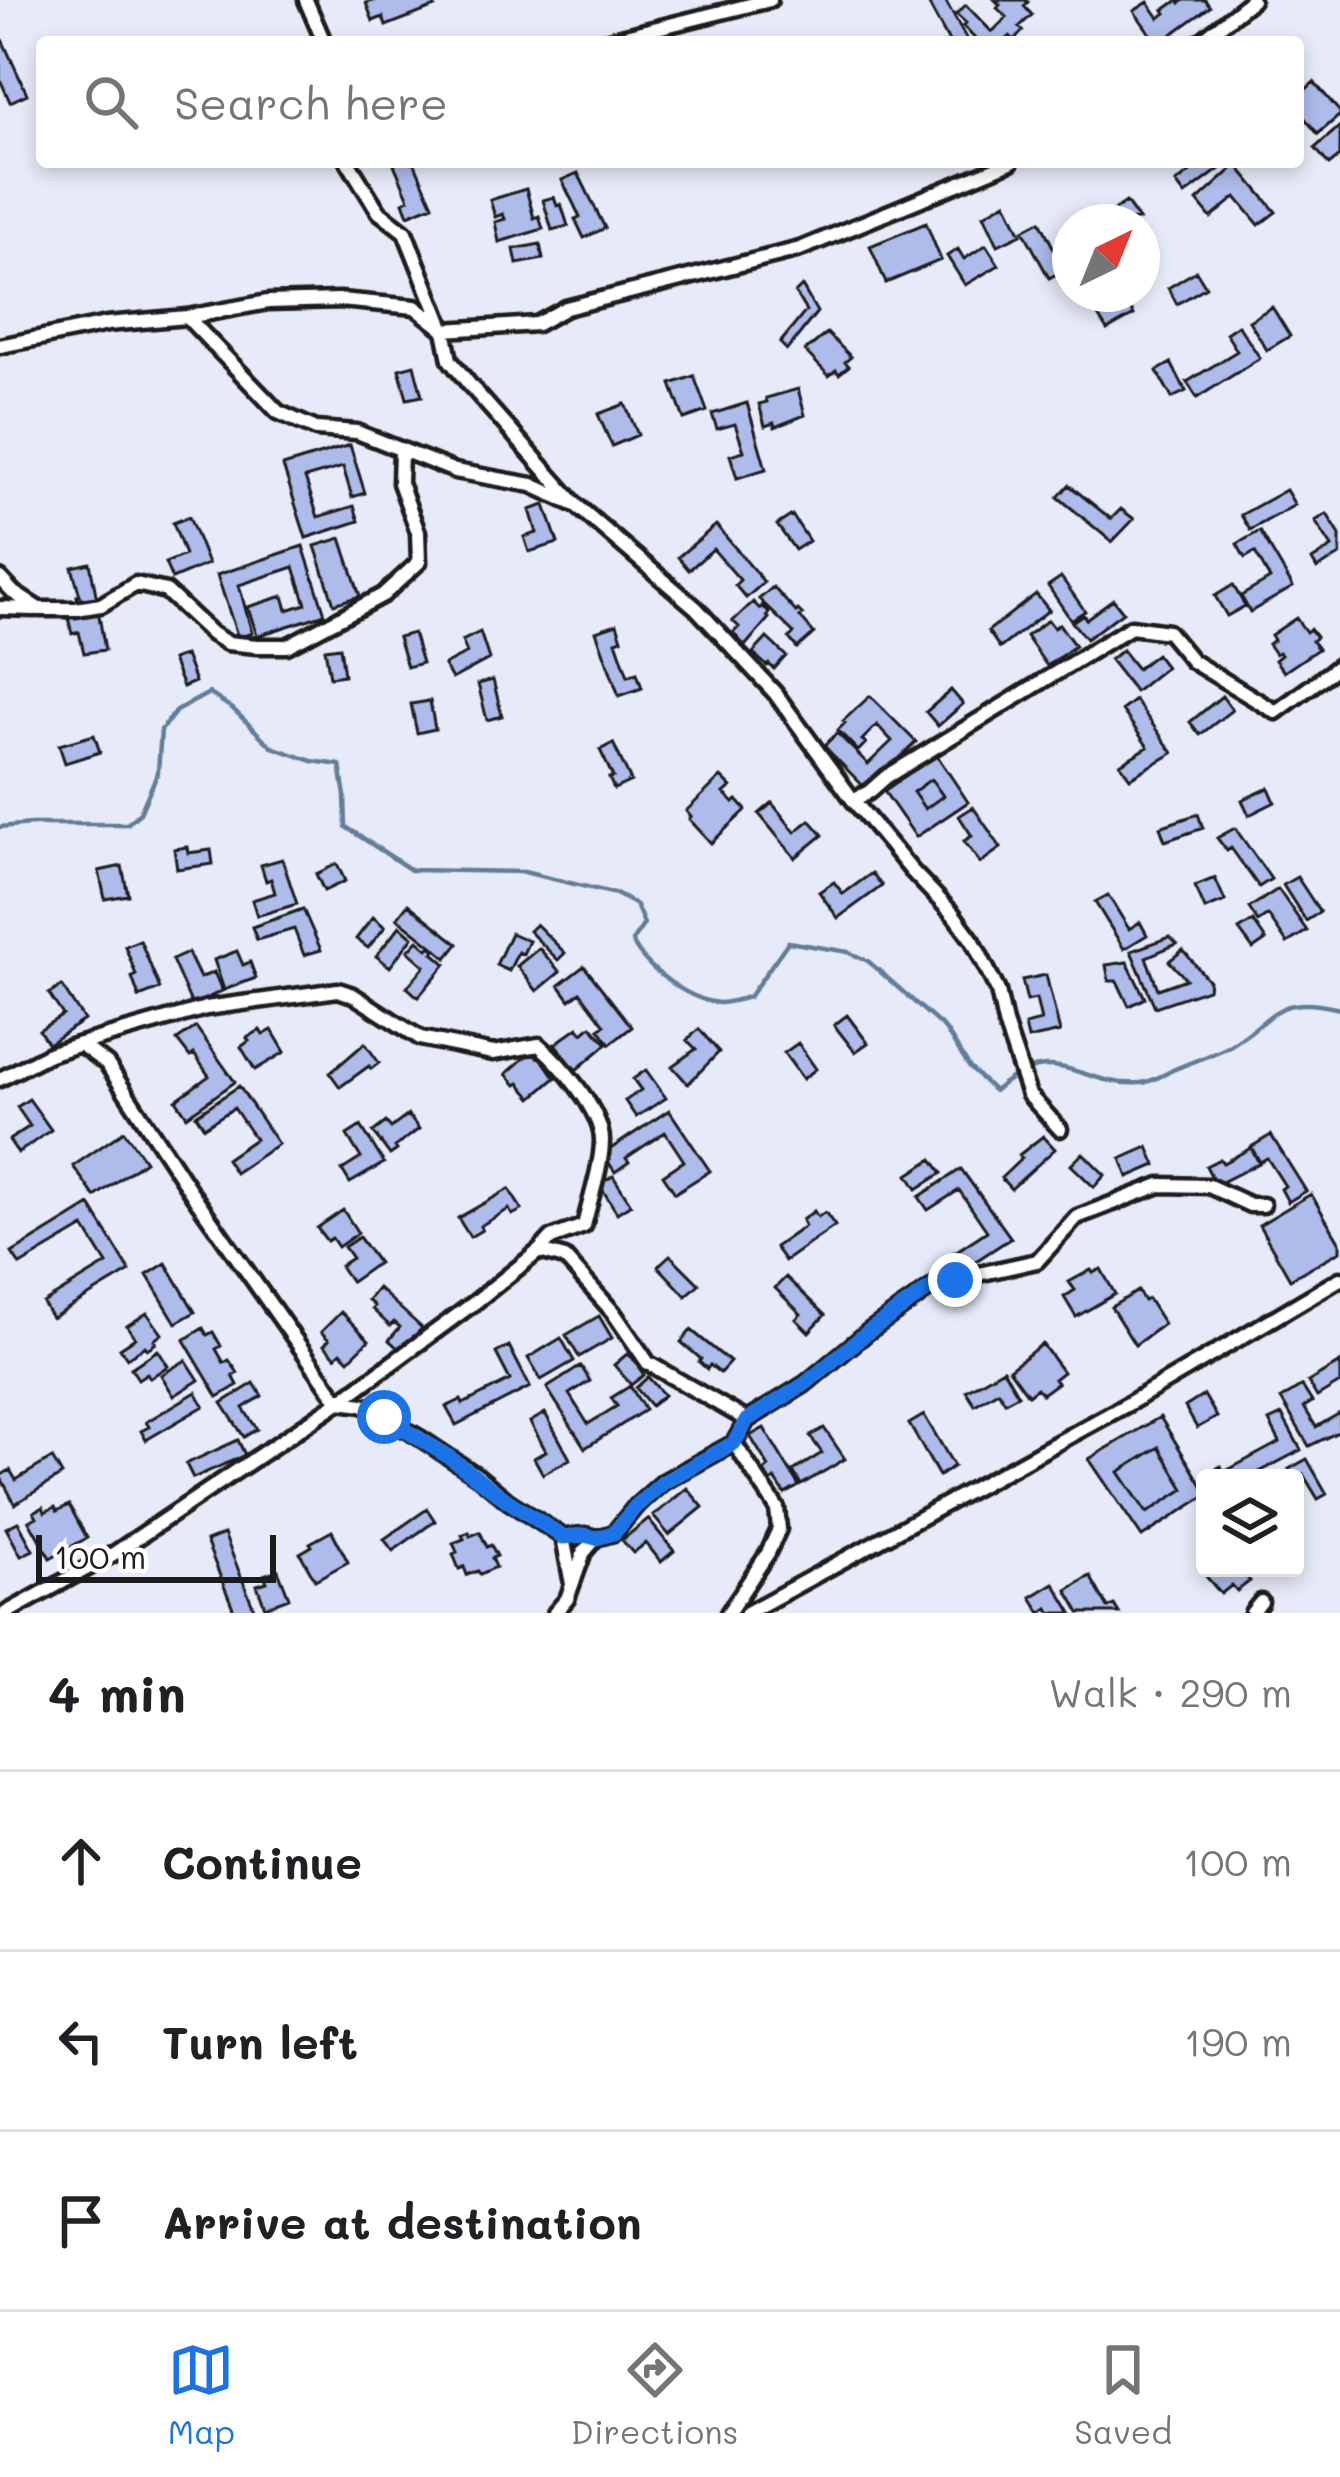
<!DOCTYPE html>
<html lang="en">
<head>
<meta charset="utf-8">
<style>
	body { margin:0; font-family:Mali,sans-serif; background:#f6f6f6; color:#202124 }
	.controls { position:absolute; right:36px; bottom:36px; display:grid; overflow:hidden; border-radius:12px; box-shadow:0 6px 18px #0003 }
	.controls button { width:108px; height:108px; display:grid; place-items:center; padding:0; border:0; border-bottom:3px solid #e0e0e0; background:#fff; color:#202124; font:60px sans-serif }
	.compass { position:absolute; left:1052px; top:204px; width:108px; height:108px; border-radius:50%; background:#fff; box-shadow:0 6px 18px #0003; rotate:43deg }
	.scale { position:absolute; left:36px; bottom:30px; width:240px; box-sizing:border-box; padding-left:12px; border:6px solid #1c1c1c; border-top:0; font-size:33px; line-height:42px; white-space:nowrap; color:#1c1c1c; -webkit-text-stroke:9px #fff; paint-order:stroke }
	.stop { position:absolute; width:36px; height:36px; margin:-27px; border:9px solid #1a73e8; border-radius:50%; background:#fff }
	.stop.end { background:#1a73e8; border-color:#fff; box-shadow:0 3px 12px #0008 }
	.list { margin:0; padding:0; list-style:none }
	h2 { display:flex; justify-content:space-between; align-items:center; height:156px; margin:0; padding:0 48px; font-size:51px }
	h2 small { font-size:39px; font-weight:400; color:#757577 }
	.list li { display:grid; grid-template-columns:78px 1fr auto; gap:36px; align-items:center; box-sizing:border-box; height:180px; padding:0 48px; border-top:3px solid #e0e0e0 }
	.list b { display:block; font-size:45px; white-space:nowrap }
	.list em { font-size:39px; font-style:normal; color:#757577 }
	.icon { flex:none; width:66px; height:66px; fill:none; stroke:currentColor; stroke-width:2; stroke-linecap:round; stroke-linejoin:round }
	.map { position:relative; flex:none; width:1340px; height:1613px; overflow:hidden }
	.search { position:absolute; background:#fff; box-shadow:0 6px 18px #0003; left:36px; right:36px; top:36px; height:132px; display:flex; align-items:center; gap:30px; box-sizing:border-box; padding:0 42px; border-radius:12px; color:#757577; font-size:45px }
	.sheet { height:696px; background:#fff }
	nav { display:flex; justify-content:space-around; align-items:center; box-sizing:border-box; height:168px; border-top:3px solid #e0e0e0; background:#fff; font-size:33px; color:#757577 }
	nav a { display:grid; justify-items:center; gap:6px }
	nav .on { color:#1a73e8 }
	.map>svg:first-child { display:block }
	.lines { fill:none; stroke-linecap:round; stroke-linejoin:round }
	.stream { stroke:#637d98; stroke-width:4.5 }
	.building { fill:#aebcec; stroke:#1c1c1c; stroke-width:3; fill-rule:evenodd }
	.minor-casing { stroke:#1c1c1c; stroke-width:21 }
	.minor { stroke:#fff; stroke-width:12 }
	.route { stroke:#1a73e8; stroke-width:15 }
</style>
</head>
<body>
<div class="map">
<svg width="1340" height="1613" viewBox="0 0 1340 1613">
	<rect width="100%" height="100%" fill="#e7ebf9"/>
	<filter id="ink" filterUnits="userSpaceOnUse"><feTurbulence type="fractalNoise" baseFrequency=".00833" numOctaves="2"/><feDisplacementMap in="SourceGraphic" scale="24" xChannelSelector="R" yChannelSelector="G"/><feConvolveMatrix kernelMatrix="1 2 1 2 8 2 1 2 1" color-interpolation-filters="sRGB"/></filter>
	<g filter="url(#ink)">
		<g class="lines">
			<path class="stream" d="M0 827 31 824H127L140 813 158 772 161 730 176 711 209 693 233 709 272 747 312 761 340 765 345 796 346 827 411 870 524 872 616 894 636 905 644 924 632 941C645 968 688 1000 719 1003 728 1003 740 999 749 997L788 942 848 952 868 961 945 1029 970 1068 994 1091C1055 1037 1080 1088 1141 1083 1152 1082 1164 1074 1175 1069 1191 1062 1209 1056 1226 1048 1277 1020 1271 992 1340 1009"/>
		</g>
		<path class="building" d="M375 0H432L435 7 386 26 383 17 373 21 366 3Z
			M937 0H945L968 42H949L929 5Z
			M995 0H1025L1028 2 1024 6 1032 15 1019 27 1023 31 1014 40 1010 36 1004 42H978L963 26 966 23 956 14 966 5 992 32 1007 17 997 8 1000 5Z
			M1178 0 1180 3 1184 0H1205L1210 7 1161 42H1156L1134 11 1148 2 1159 18 1166 13 1164 10Z
			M0 35 27 94 10 102 0 79Z
			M1314 82 1340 112V115L1318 134 1298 110V96Z
			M1340 126V156L1329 165 1315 148Z
			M393 162H414L433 205 408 215 403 202 409 199Z
			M1203 162H1229L1185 195 1176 183Z
			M1237 165 1276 212 1259 225 1236 197 1211 218 1197 201Z
			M578 173 605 228 584 238 575 219 580 217 562 180Z
			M526 189 534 218 539 216 543 229 499 242 495 222 505 219 503 214 495 217 490 200Z
			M554 197 557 206 561 204 568 226 552 230 543 200Z
			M1006 202 1021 234 998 245 984 215Z
			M1126 202 1139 220 1101 222 1099 220Z
			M1040 221 1057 255 1070 248V267L1049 278 1023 230Z
			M926 223 941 260 886 283 870 246Z
			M540 244 543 259 517 264 514 249Z
			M986 245 999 265 965 285 947 256 958 249 964 259Z
			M1196 271 1206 287 1177 304 1168 288Z
			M802 286 817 312 787 350 780 343 806 311 795 293Z
			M1124 298 1134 315 1107 330 1097 314Z
			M1272 307 1290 336 1267 350 1249 321Z
			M1238 325 1260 358 1197 398 1187 382 1237 351 1226 333Z
			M827 333 851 357 845 362 849 366 839 374 836 370 829 376 805 351Z
			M1171 363 1186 391 1172 398 1157 371Z
			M414 365 422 396 407 399 399 369Z
			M694 376 707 411 684 419 671 384Z
			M798 389 805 415 775 427 774 423 765 426 759 404 767 402 766 398Z
			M747 403 766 469 737 478 730 455 744 451 735 424 717 429 712 414Z
			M625 404 638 435 612 446 598 414Z
			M350 445 365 493 352 497 343 467 305 478 318 517 354 506 359 521 306 538 283 466Z
			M1069 485 1111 519 1121 509 1134 519 1112 542 1058 497Z
			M1286 490 1295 505 1250 530 1241 515Z
			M545 505 558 543 529 552 524 537 537 533 530 510Z
			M1327 514 1340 535V555L1317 569 1312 560 1332 547 1315 521Z
			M792 515 809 541 795 550 777 525Z
			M189 517 208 564 172 579 165 563 185 555 173 523Z
			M716 525 764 582 746 598 735 585 740 580 713 549 689 570 678 557Z
			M1260 531 1293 587 1250 612 1241 596 1270 579 1255 552 1245 558 1237 544Z
			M341 538 360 596 334 604 315 546Z
			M303 546 325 614 257 636 248 607 283 596 287 610 306 604 294 567 239 585 252 633 238 638 217 575Z
			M90 563 97 600 79 604 77 596H80L72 567Z
			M1061 577 1085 611 1071 620 1048 586Z
			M1233 585 1245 606 1227 616 1215 596Z
			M773 587 796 612 798 610 803 615 800 617 814 633 797 648 789 638 794 633 759 599Z
			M1036 594 1049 610 1000 648 988 631Z
			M1113 599 1123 612 1086 639 1072 622 1083 614 1086 619Z
			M753 602 760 609 762 606 769 613 767 616 769 618 745 646 733 633 739 627 733 621Z
			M98 610 105 650 84 653 79 632 72 634 68 617Z
			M1296 618 1306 632 1310 629 1316 637 1312 641 1318 649 1284 672 1275 660 1281 655 1279 652 1275 654 1268 644 1274 640 1271 635Z
			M1048 620 1054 628 1059 624 1075 646 1047 666 1026 636Z
			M617 624 622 639 616 641 628 676 637 673 642 688 619 696 596 631Z
			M480 632 489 659 452 679 444 665 467 653 462 641Z
			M413 633 422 663 407 667 398 637Z
			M767 638 786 656 774 669 769 664 767 666 753 653Z
			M340 647 344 675 330 677 325 649Z
			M1122 650 1137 669 1156 654 1166 667 1135 692 1110 660Z
			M185 655 195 682 183 687 172 660Z
			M493 680 502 716 487 720 478 684Z
			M951 690 963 704 938 726 926 712Z
			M870 696 916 742 867 790 824 746 837 733 868 764 892 741 877 725 862 740 866 743 858 751 838 730 845 723 843 721Z
			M1222 696 1232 710 1200 735 1190 722Z
			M1135 700 1173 753 1130 778 1120 764 1148 747 1122 710Z
			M430 701 435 729 417 733 411 704Z
			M94 735 100 752 65 763 59 745Z
			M613 743 631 781 614 789 609 778 613 777 600 750Z
			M936 754 968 802 916 837 884 791ZM931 779 943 796 925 809 913 792Z
			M721 777 731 787 724 793 734 803 737 800 746 810 711 843 689 819 691 817 686 811Z
			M931 779 943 796 925 809 913 792Z
			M1269 788 1275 802 1249 815 1242 800Z
			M772 803 795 832 810 820 823 835 795 858 759 814Z
			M973 807 1001 848 980 863 964 841 972 836 959 816Z
			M1198 814 1203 828 1165 841 1160 827Z
			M1235 828 1271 879 1259 887 1231 848 1227 851 1217 838Z
			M187 847 188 853 211 850 213 864 177 869 174 849Z
			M282 859 297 904 257 916 252 900 275 893 271 879 266 881 261 865Z
			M337 864 345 881 324 891 316 874Z
			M122 866 128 895 105 899 99 871Z
			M872 873 882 886 838 918 819 892 834 882 843 894Z
			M1297 877 1320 912 1306 921 1283 885Z
			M1215 878 1225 901 1205 909 1195 886Z
			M1278 889 1307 931 1287 943 1268 915 1258 922 1249 908Z
			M1108 895 1129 929 1140 922 1147 935 1124 949 1095 902Z
			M408 904 458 944 447 958 397 918Z
			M303 909 321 950 304 955 294 929 257 940 252 927Z
			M373 917 385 927 368 948 356 939Z
			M1253 921 1266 940 1253 949 1239 930Z
			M536 924 565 953 558 960 529 931Z
			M400 926 413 937 390 967 376 956Z
			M511 933 529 941 523 954 518 952 509 971 496 965Z
			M1170 937 1177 944 1146 957 1158 989 1186 979 1169 961 1183 950 1209 981 1208 989 1155 1007 1131 951Z
			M140 940 160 989 139 997 132 977 136 975 125 946Z
			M418 940 428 949 431 946 435 950 433 953 446 964 418 997 407 987 425 966 408 951Z
			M539 948 560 972 537 991 517 966Z
			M237 951 243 965 250 962 256 978 224 990 214 960Z
			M188 953 200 978 214 972 222 991 192 1005 172 960Z
			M1127 962 1145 998 1129 1006 1117 981H1109L1106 965Z
			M584 966 632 1027 610 1044 599 1029 605 1025 580 992 570 1000 559 985Z
			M1046 975 1060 1032 1028 1039 1025 1025 1041 1021 1036 999 1027 1001 1022 980Z
			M62 986 84 1020 48 1044 39 1030 63 1015 49 994Z
			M847 1015 868 1043 855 1052 834 1025Z
			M591 1026 607 1044 576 1070 555 1044 578 1027 583 1033Z
			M196 1027 235 1082 187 1116 176 1100 209 1076 194 1054 190 1057 177 1040Z
			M699 1029 719 1052 688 1084 672 1066 696 1049 687 1040Z
			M260 1030 263 1035 272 1030 285 1052 255 1070 241 1047 249 1041 247 1038Z
			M365 1043 379 1063 371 1069 369 1066 340 1087 330 1073Z
			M798 1043 816 1069 803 1079 784 1053Z
			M532 1051 537 1057 539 1055 555 1078 532 1098 519 1083 516 1085 506 1074Z
			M646 1070 666 1098 636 1117 625 1101 641 1090 633 1079Z
			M239 1086 278 1144 235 1173 226 1159 255 1139 234 1108 204 1127 196 1115Z
			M29 1099 51 1130 18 1153 9 1140 30 1126 17 1107Z
			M669 1110 710 1171 675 1193 663 1175 684 1161 665 1132 626 1158 629 1162 615 1172 603 1154Z
			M408 1115 419 1129 395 1147 397 1150 390 1155 373 1132 386 1122 391 1128Z
			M361 1126 384 1163 350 1183 342 1170 361 1158 347 1135Z
			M124 1131 145 1161 95 1197 73 1166Z
			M1271 1135 1306 1191 1288 1202 1281 1189 1285 1186 1267 1158 1260 1162 1251 1147Z
			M1043 1136 1055 1149 1011 1189 1001 1178 1022 1158 1019 1155Z
			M1148 1147 1156 1165 1128 1177 1121 1159Z
			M1251 1148 1259 1163 1216 1185 1206 1166 1220 1159 1223 1163Z
			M1083 1153 1105 1175 1094 1187 1071 1165Z
			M932 1159 942 1173 917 1189 908 1175Z
			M961 1169 1011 1238 959 1272 949 1256 987 1231 959 1190 928 1210 919 1197Z
			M613 1176 631 1204 617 1213 599 1184Z
			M509 1189 522 1210 512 1215 509 1209 480 1226 482 1230 470 1237 458 1218Z
			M1311 1194 1340 1243V1251L1290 1279 1259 1225Z
			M90 1205 130 1271 52 1318 43 1303 107 1264 84 1227 20 1265 12 1253Z
			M343 1210 358 1233 338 1247 332 1238 327 1241 317 1228Z
			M814 1211 818 1217 825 1212 835 1226 785 1261 775 1247 805 1226 802 1220Z
			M359 1237 378 1263 351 1282 340 1266 352 1258 344 1247Z
			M670 1255 699 1284 686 1296 658 1266Z
			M166 1263 195 1312 176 1323 147 1275Z
			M1101 1269 1115 1294 1076 1317 1064 1297 1075 1290 1069 1282 1091 1270 1093 1273Z
			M786 1277 825 1315 809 1332 796 1319 801 1314 775 1288Z
			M378 1288 422 1328 401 1351 389 1340 400 1327 394 1322 390 1326 372 1309 374 1306 368 1300Z
			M1138 1291 1144 1301 1148 1299 1164 1324 1135 1345 1111 1307Z
			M341 1312 369 1340 349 1360 341 1352 336 1357 324 1345 329 1340 321 1332Z
			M147 1313 162 1334 154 1340 156 1343 147 1349 145 1346 127 1358 120 1348 135 1338 127 1326Z
			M599 1316 612 1338 579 1357 566 1335Z
			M203 1328 207 1335 213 1332 221 1346 216 1349 224 1363 229 1360 238 1373 233 1376 238 1385 218 1397 184 1340Z
			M691 1330 730 1362 720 1373 710 1365 707 1369 699 1362 701 1359 681 1342Z
			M561 1338 574 1361 541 1380 528 1358Z
			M1042 1344 1063 1372 1054 1379 1057 1383 1042 1394 1037 1388 1028 1395 1009 1369Z
			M509 1346 530 1387 456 1425 446 1407 461 1400 463 1404 510 1380 496 1353Z
			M158 1350 168 1366 150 1378 147 1373 138 1379 131 1368Z
			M627 1354 641 1366 639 1368 644 1375 631 1385 614 1365Z
			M186 1360 199 1380 174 1396 161 1375Z
			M1340 1363V1383L1317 1397 1308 1382Z
			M581 1366 590 1381 569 1394 588 1424 617 1406 611 1398 630 1386 645 1410 585 1448 547 1388Z
			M1003 1369 1018 1395 1005 1402 998 1391 975 1405 966 1391Z
			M648 1377 664 1395 651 1406 636 1388Z
			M254 1383 262 1396 243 1408 257 1429 244 1437 222 1403Z
			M1302 1386 1312 1402 1304 1407 1316 1427 1340 1413V1431L1309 1446 1281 1399Z
			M196 1392 204 1406 146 1440 141 1431 149 1427 146 1422Z
			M1204 1395 1217 1417 1197 1428 1185 1407Z
			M545 1413 570 1459 543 1474 534 1458 546 1451 530 1422Z
			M924 1415 954 1466 939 1476 909 1424Z
			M1282 1415 1301 1450 1248 1478H1209L1206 1474 1221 1466 1224 1472 1280 1442 1269 1421Z
			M1160 1417 1205 1490V1496L1142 1537 1089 1459ZM1159 1447 1184 1489 1147 1513 1119 1472Z
			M764 1428 799 1486 785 1494 775 1479 770 1482 764 1471 769 1467 750 1436Z
			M824 1428 845 1459 801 1485 793 1471 822 1453 810 1436Z
			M238 1440 245 1455 193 1478 186 1464Z
			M1159 1447 1184 1489 1147 1513 1119 1472Z
			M52 1458 62 1475 15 1504 0 1476 10 1470 16 1480Z
			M1307 1459 1327 1494 1318 1499 1303 1474 1295 1479 1289 1469Z
			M687 1488 703 1507 669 1535 653 1516Z
			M69 1505 87 1538 50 1558 29 1521 37 1517 34 1512 43 1507 45 1512 55 1507 57 1511Z
			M427 1509 435 1521 393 1551 384 1539Z
			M648 1519 674 1551 661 1562 646 1543 633 1553 622 1540Z
			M18 1522 33 1550 21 1556 6 1528Z
			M332 1531 348 1562 315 1580 300 1553 312 1546 310 1543Z
			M469 1532 470 1536 480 1532 487 1547 491 1545 497 1556 492 1558 496 1567 480 1574 478 1571 467 1575 464 1567 459 1569 453 1554 457 1552 453 1543 464 1539 462 1535Z
			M224 1534 255 1611 249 1613H235L206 1541Z
			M1205 1564V1568H1253L1245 1575 1250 1581 1237 1591 1232 1585 1221 1594 1199 1568Z
			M278 1570 289 1598 265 1607 257 1585 267 1582 264 1575Z
			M1090 1576 1108 1608 1114 1605 1119 1613H1080L1067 1590Z
			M1054 1583 1072 1613H1051L1048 1608 1041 1613 1031 1597Z"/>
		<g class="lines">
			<defs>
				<path id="minor" d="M306 0 324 42
					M601 42 770 0
					M1200 42 1252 0
					M348 162 379 212 405 232 444 330 450 360 469 384 577 506 696 608 775 693 853 800 912 871 953 914 973 941 998 991 1005 1023 1029 1095 1060 1129
					M187 317 278 412 316 429 357 432 455 471 532 485 573 504
					M0 346 107 324 187 317 268 302 340 300 415 307 444 330 537 324 566 308 800 249 1011 162
					M0 578 14 593 39 609H76L101 605 136 584 166 591 212 634 227 643 257 646H287L383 595 419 562 418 532 400 483 401 450
					M0 608 35 609
					M853 800 869 792 886 777 1131 627 1168 632 1192 661 1276 712 1340 665
					M0 1079 49 1054 80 1044 107 1064 191 1192 339 1402 363 1405 420 1438 479 1477 508 1501 563 1537 585 1535 596 1538
					M539 1251 565 1258 613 1312 648 1363 747 1420
					M563 1537 572 1584
					M6 1613 115 1553 339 1402 474 1303 539 1251 551 1238 584 1226C590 1200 602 1165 602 1140 601 1110 561 1064 539 1045L493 1053 420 1038 353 995 338 990 206 1008 80 1044
					M555 1613 567 1599 584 1552 596 1538 614 1533 635 1507 663 1482 734 1443 747 1420 805 1384 869 1331 938 1283 1037 1261 1077 1217 1160 1185 1209 1186 1250 1205H1263
					M728 1613 768 1553 779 1529 777 1508 734 1443
					M747 1613 1128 1404 1340 1279
					M1252 1613 1261 1602"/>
			</defs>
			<use href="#minor" class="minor-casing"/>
			<use href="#minor" class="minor"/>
		</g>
	</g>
	<g class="lines" filter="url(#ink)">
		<path class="route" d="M384 1417 449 1457 508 1501 563 1537 585 1535 596 1538 614 1533 635 1507 664 1482 734 1443 747 1420 805 1384 869 1331 938 1283 955 1280"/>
	</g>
</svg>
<div class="controls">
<button><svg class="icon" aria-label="layers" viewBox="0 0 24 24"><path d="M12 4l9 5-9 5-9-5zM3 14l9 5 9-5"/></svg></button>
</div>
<svg class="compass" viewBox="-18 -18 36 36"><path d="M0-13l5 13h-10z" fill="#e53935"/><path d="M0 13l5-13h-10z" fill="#757577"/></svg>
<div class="scale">100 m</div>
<div class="stop" style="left:384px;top:1417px"></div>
<div class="stop end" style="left:955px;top:1280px"></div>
<div class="search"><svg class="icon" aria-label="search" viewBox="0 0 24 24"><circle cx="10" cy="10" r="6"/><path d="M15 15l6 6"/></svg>Search here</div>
</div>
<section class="sheet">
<h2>4 min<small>Walk · 290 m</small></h2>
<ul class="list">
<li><svg class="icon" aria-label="ahead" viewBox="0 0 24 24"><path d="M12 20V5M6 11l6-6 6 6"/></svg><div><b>Continue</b></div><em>100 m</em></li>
<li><svg class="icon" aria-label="left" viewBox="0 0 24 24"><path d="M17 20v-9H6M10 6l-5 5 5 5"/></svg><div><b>Turn left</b></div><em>190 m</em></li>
<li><svg class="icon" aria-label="arrive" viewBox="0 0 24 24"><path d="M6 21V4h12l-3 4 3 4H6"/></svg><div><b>Arrive at destination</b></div></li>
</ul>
</section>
<nav>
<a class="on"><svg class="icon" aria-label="map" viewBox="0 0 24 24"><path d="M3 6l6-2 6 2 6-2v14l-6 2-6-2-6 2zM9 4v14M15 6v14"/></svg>Map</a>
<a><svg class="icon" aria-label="directions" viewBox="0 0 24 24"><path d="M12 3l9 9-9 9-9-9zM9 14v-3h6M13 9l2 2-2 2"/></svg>Directions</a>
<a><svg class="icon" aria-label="saved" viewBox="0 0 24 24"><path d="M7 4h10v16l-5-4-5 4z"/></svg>Saved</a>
</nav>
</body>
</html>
